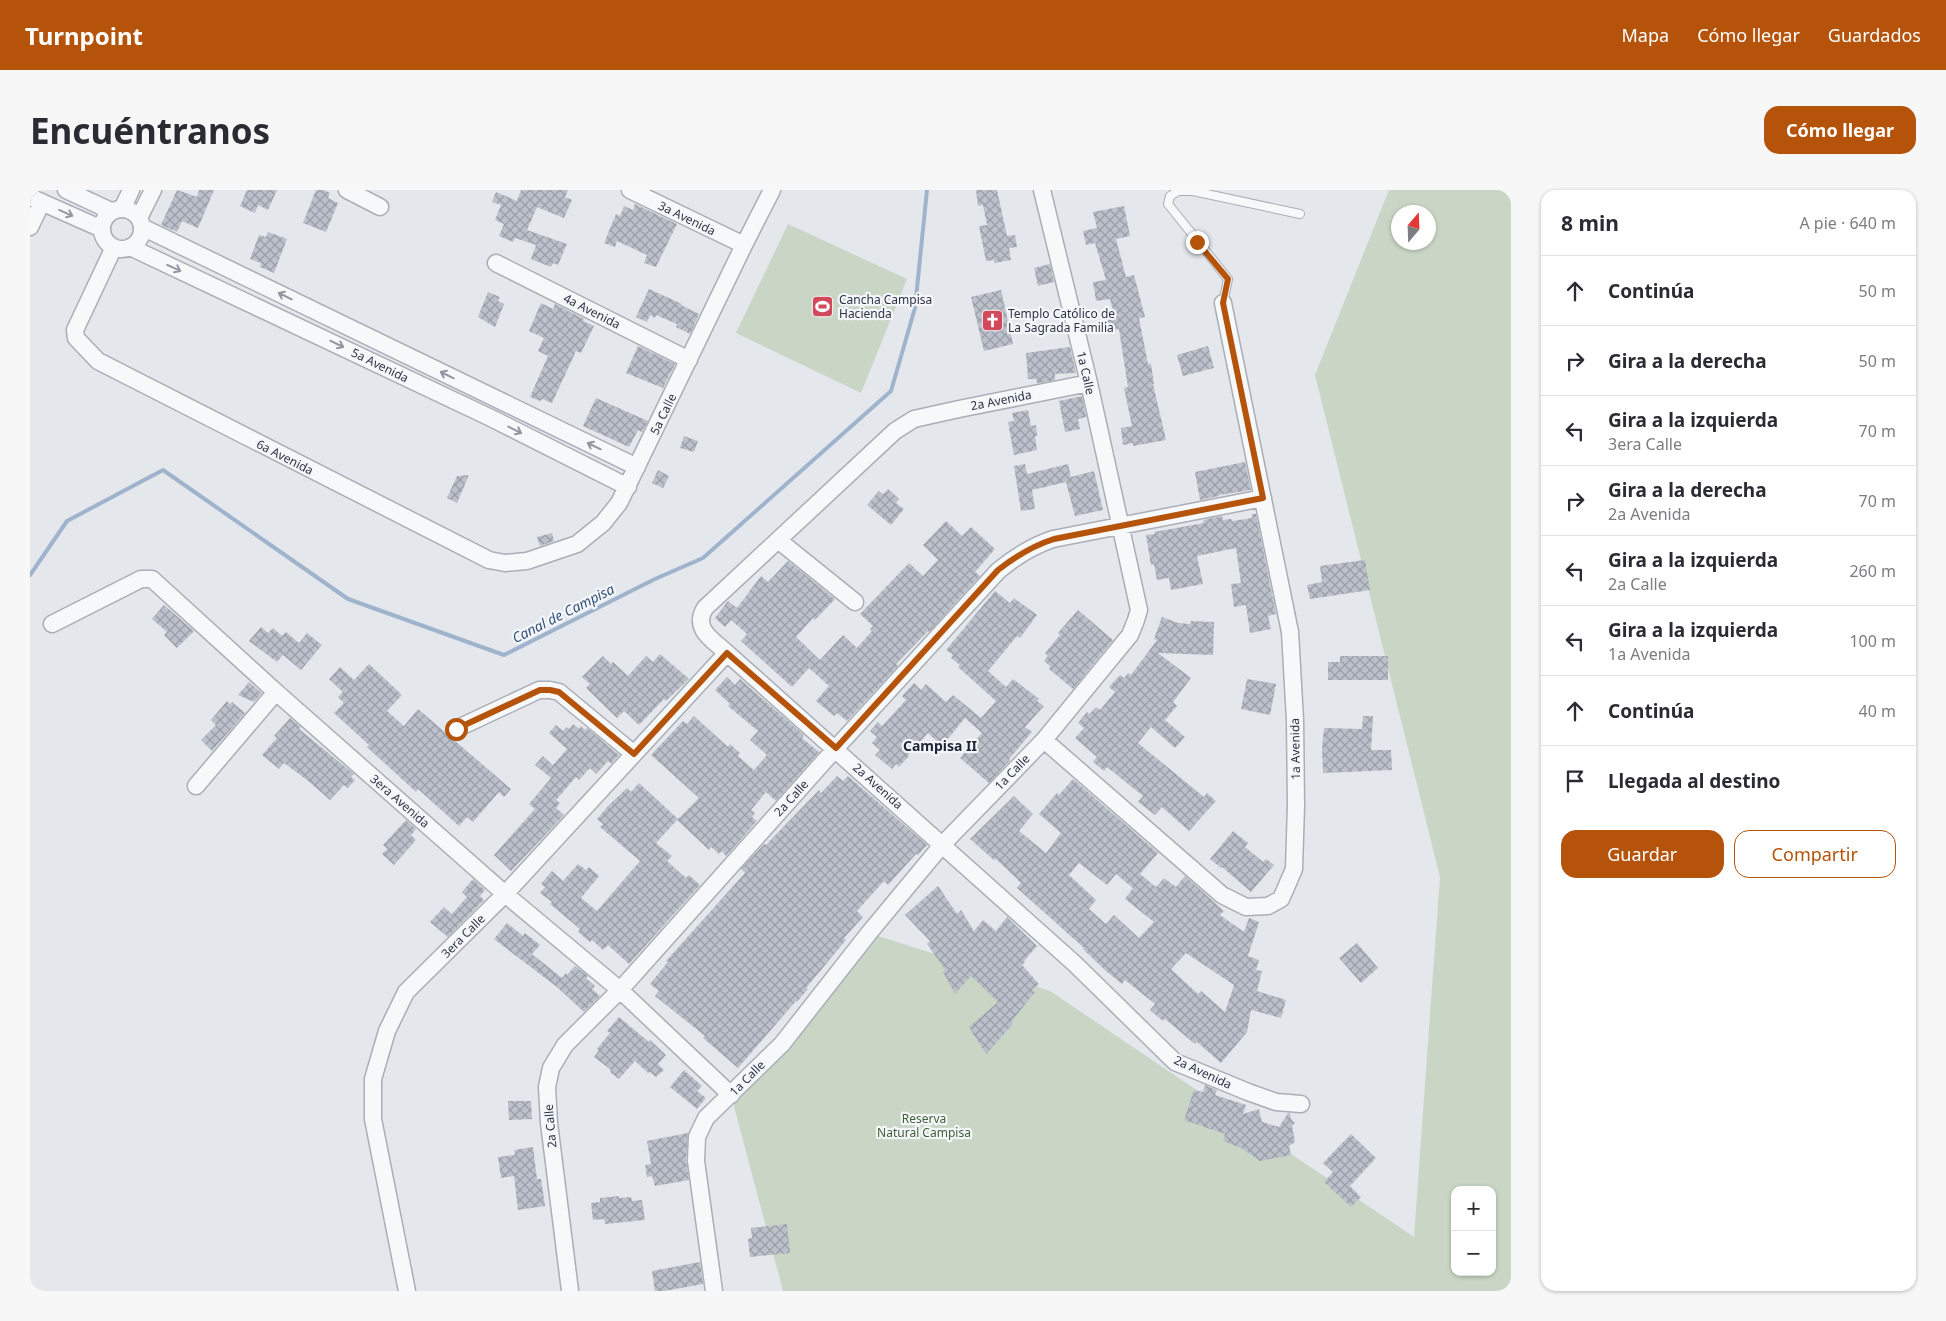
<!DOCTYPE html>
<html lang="es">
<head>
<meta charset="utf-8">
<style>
	body { margin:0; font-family:"Noto Sans",sans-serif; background:#f7f7f7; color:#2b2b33 }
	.controls { position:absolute; right:15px; bottom:15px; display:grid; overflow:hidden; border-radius:10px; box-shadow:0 1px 4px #0004 }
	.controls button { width:45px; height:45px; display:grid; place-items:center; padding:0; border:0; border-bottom:1px solid #e1e1e2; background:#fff; color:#2b2b33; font:25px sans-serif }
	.compass { position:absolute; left:1361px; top:15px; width:45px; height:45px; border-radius:50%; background:#fff; box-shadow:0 1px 4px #0004; rotate:19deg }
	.stop { position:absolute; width:15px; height:15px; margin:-11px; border:4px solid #b45309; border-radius:50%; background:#fff }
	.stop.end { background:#b45309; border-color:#fff; box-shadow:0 1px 5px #0008 }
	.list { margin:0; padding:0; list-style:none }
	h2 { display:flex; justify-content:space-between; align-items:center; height:65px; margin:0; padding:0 20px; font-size:21px }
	h2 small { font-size:16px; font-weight:400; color:#7c7c81 }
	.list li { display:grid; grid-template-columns:32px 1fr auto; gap:15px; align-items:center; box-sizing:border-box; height:70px; padding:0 20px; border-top:1px solid #e1e1e2 }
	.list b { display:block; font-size:19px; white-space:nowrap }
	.list p { margin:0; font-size:16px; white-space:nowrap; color:#7c7c81 }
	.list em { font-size:16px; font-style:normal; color:#7c7c81 }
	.actions { display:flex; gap:10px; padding:15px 20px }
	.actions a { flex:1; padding:11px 0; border:1px solid #b45309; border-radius:15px; text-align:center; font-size:18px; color:#b45309 }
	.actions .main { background:#b45309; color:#fff }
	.icon { flex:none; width:28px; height:28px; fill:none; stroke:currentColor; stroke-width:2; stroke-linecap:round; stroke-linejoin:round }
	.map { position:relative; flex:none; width:1481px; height:1101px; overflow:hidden; border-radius:15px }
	header { display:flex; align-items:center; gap:30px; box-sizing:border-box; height:70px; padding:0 25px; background:#b45309; color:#fff }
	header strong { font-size:24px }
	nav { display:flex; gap:28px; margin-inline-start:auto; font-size:18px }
	.intro { display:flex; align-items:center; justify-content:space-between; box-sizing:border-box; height:120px; padding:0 30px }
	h1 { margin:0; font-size:35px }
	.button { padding:12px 22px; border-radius:15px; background:#b45309; color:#fff; font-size:18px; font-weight:700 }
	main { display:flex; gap:30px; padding:0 30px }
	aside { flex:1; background:#fff; border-radius:15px; box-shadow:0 1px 4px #0004 }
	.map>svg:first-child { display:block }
	.park { fill:#c9d6c5; fill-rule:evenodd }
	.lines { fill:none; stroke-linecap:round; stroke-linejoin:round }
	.stream { stroke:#9fb4cc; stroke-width:4 }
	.building { fill:url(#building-cross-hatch); fill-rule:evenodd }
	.service-casing { stroke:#a9aeb7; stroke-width:10 }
	.minor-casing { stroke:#a9aeb7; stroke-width:19 }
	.service { stroke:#f7f8fa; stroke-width:8 }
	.minor { stroke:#f7f8fa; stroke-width:16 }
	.oneway { stroke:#9196a0 }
	.route { stroke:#b45309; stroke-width:6 }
	.labels { text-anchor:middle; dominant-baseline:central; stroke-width:4.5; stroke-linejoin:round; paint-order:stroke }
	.street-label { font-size:12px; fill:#2b3445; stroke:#f4f6f9 }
	.poi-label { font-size:12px; fill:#2b3445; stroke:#f4f6f9; text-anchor:start }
	.park-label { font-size:12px; fill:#3f6138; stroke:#f4f6f9 }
	.water-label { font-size:14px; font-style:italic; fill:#34527a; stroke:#f4f6f9 }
	.neighbourhood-label { font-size:14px; font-weight:bold; fill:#1d2536; stroke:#f4f6f9 }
</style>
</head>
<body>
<header>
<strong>Turnpoint</strong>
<nav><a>Mapa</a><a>Cómo llegar</a><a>Guardados</a></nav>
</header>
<div class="intro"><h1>Encuéntranos</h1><a class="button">Cómo llegar</a></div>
<main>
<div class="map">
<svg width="1481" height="1101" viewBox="0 0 1481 1101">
	<defs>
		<pattern id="building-cross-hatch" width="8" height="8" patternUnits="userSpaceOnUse" patternTransform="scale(1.25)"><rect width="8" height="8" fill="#bbc0ca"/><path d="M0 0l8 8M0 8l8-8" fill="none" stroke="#989da6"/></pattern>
	</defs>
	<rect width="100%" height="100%" fill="#e4e7ec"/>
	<path class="park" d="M1359 0H1481V1101H753L701 905 839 743 1020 801 1384 1047 1410 687 1285 185ZM1368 22H1398V52H1368ZM1425 1000H1462V1082H1425Z
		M758 34 877 89 831 203 706 143Z"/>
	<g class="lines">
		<path class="stream" d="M0 385 37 331 133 280 318 409 474 465 625 389 673 368 861 201 885 118 897 0"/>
	</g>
	<path class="building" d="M147 0 167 7 169 0H184L168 38 152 31 147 42 131 35Z
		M217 0H247L238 20 228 15 225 23 210 16Z
		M286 0H294L300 3 298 8 308 13 296 42 273 33Z
		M491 0H538L535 7 542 10 534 28 507 17 497 40 537 54 528 75 523 73 521 77 501 69 506 55 485 48 483 52 469 46 474 34 465 30 471 15 462 12 466 2 487 11Z
		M946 0H967L977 46 985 45 987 57 979 58 981 70 964 73V70L956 71 949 36 957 35 953 15 948 16Z
		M605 14 647 34 626 77 614 73 617 65 587 51 585 57 574 53 586 24 590 26 594 16 603 20Z
		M1094 16 1100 46 1086 49 1096 87 1104 85 1115 127 1109 128 1118 174H1121L1124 194H1123L1136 250 1103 256V253L1093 255 1091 238 1102 236 1094 198 1098 197 1089 139 1075 142 1073 130 1085 128 1080 109 1066 111 1063 92 1076 90 1065 53 1056 55 1053 41 1067 38 1063 22Z
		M238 42 257 49 244 83 230 77 231 73 220 69 229 45 236 47Z
		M1020 74 1024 92 1008 96 1004 78Z
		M619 99 652 114 651 115 669 124 660 144 646 137 647 134 626 125 625 128 620 125 617 132 606 127Z
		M971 100 983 154 954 161 941 107Z
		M458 102 470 107 468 111 474 114 465 137 448 127Z
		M511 113 523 119 525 114 554 129 553 131 564 136 551 163 546 161 522 213 512 209 510 211 500 207 518 166 508 161 514 148 499 141Z
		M608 156 645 174 633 198 596 183Z
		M1178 156 1184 178 1153 186 1147 165Z
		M1040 157 1046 183 1025 184V190L1010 193H1007L1006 189H998L996 163Z
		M1052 206 1056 227 1048 229 1050 239 1035 242 1029 211Z
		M566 208 618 231 612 242 608 240 599 257 553 236Z
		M998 220 1001 236 1006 235 1007 246H1005L1007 260 984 265 978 232 984 231 982 223Z
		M654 246 668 251 664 262 650 258Z
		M1215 272 1221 300 1189 305V306L1170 310 1165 282Z
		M995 274 997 284 1038 274 1041 287 1064 281 1073 320 1045 326 1036 292 1002 300 1005 319 991 321 984 276Z
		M628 280 639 286 633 298 622 293Z
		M439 285 427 313 417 308 427 286Z
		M858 299 869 309 866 313 874 319 861 335 837 315 849 301 853 304Z
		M1222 324H1226L1246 424 1238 426 1241 439 1220 443 1216 415 1204 417 1201 394 1211 393 1206 358 1167 366 1173 394 1141 400 1139 388 1127 390 1124 374 1121 375 1116 345 1125 344 1124 342 1174 333 1173 330 1192 326 1193 330 1201 329 1202 331 1222 328Z
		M916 331 932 346 941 337 965 359 945 382 950 386 899 442 898 441 866 474 868 476 817 531 807 523 804 526 786 511 799 496 779 478 762 497 711 451 717 444 701 430 695 437 685 428 698 411 707 418 731 386 738 392 758 371 805 409 785 430 783 428 766 447 790 470 813 445 827 458 842 441 840 439 843 436 830 424 879 373 893 386 908 370 893 355Z
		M522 343 524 351 510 356 507 347Z
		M1335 370 1340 400 1280 409 1277 395 1292 392 1290 376Z
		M965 401 980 413 984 408 1007 425 990 448 987 446 958 481 976 497 983 489 1009 509 1007 511 1014 516 995 537 1002 542 979 569 980 570 959 593 930 568 952 543 935 528 912 556 898 543 878 565 879 566 869 577 866 574 862 579 845 565 850 560 842 553 847 547 840 541 848 532 852 536 876 510 872 506 884 493 891 500 896 494 916 512 923 505 951 528 966 511 928 477 930 475 921 468 923 465 916 460Z
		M134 415 164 441 147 458 134 445 137 442 122 429Z
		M1048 420 1083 450 1043 499 1019 479 1020 476 1014 471 1018 466 1015 463 1030 445 1028 443Z
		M1132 427 1148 433 1160 434 1161 431 1184 432 1183 465 1128 463 1161 488 1143 512 1147 516 1135 530 1155 547 1145 558 1121 537 1108 553 1174 607 1177 603 1186 611 1159 641 1132 617 1125 625 1108 612 1113 606 1077 577 1074 581 1063 572 1067 567 1045 548 1054 538 1048 533 1057 522 1059 524 1066 517 1070 520 1085 502 1079 497 1090 485 1094 488 1098 483 1101 485 1127 450 1124 449Z
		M231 437 238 443 243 438 252 446 256 442 269 453 277 443 292 455 271 480 253 465 247 472 219 451Z
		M630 464 659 489 636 511 634 509 609 535 594 521 587 528 556 498 560 494 552 487 573 466 581 474 583 472 598 486 616 466 623 472Z
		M1310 466H1358V490H1298V472H1310Z
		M339 474 372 505 357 521 374 536 388 519 481 599 474 607 469 602 443 632 437 627 429 636 388 599 386 602 337 557 339 555 304 523 314 513 308 507 313 502 299 489 310 477 324 490Z
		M697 487 705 495 710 489 774 545 772 548 789 562 746 611 736 602 721 620 725 623 722 627 727 631 696 666 692 661 689 664 681 657 679 660 647 630 626 653 642 666 637 671 656 688 659 685 670 695 599 774 578 755 573 760 562 750 560 752 548 742 550 739 520 714 522 712 510 703 515 697 511 694 522 681 533 691 548 674 556 680 559 677 569 686 551 708 567 721 610 671 570 637 573 634 567 629 579 615 597 598 601 602 609 593 648 629 669 608 621 565 653 531 657 534 664 526 698 557 700 554 710 563 708 566 724 580 737 565 720 550 728 541 698 516 700 514 685 500Z
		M1217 489 1246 494 1240 525 1211 519Z
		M219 492 232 503 224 512 208 505Z
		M197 511 200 514 202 512 215 523 182 561 171 550 186 535 181 530Z
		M1333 526H1343L1341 560H1361L1362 580 1293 583 1292 558 1294 538 1332 539Z
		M260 528 271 537 269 539 324 584 321 587 325 590 318 598 314 595 300 610 277 590 254 573 249 579 232 565 247 548 244 546Z
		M543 534 549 539 551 536 555 540 557 538 589 565 581 574 578 571 566 584 560 578 549 590 546 587 526 610 530 613 526 618 534 625 481 681 464 665 505 619 499 614 521 588 505 575 513 566 523 575 537 559 519 543 526 535 533 541 536 537 539 539Z
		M807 586 813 591 818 586 897 655 888 665 886 664 858 695 854 691 827 721 833 727 814 748 816 750 776 798 778 799 767 812 766 811 708 878 673 848 675 846 625 806 629 801 620 794 638 772 636 771 715 683 711 679 734 654 736 655 789 600 791 603Z
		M1043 589 1128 663 1110 684 1126 697 1134 688 1146 697 1155 686 1194 721 1190 725 1214 742 1219 728 1229 732 1218 766 1229 770 1226 780 1232 781 1227 801 1256 810 1251 828 1221 820 1217 842 1191 873 1167 852 1165 854 1135 829 1133 831 1120 820 1125 814 1095 790 1092 794 1076 781 1053 759 1054 758 987 698 991 693 966 669 964 670 940 649 984 606 1003 624 989 641 1016 663 1031 643 1009 624 1027 603 1029 605ZM1049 673 1077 695 1086 684 1103 698 1095 709 1124 732 1109 748 1084 725 1076 734 1059 719 1066 710 1039 685ZM1156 763 1204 795 1195 822 1171 801 1168 804 1141 779Z
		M376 630 386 639 381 645 386 650 364 675 352 664 357 659 353 655Z
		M1203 641 1218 653 1215 657 1233 672 1236 669 1244 675 1221 702 1192 677 1191 678 1180 669Z
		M443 689 455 700 450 706 454 710 418 747 400 732 414 717 422 724 437 707 432 702Z
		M908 696 927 724 931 720 944 741 953 730 966 741 977 727 1007 756 994 771 995 772 992 775 1009 794 1002 800 1005 802 981 832 983 834 956 864 939 837 968 812 941 786 925 804 913 782 915 779 897 754 900 751 875 725Z
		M477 733 493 746 495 743 510 755 502 764 532 788 536 783 537 785 545 776 558 786 556 788 565 796 562 799 570 806 554 822 527 797 464 749Z
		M1327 753 1348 778 1331 793 1309 768Z
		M589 827 619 852 620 850 636 865 628 874 634 880 626 887 620 882 618 883 605 871 589 889 580 882 581 880 564 867 569 860 567 859 580 843 577 841Z
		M654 880 672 896 667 901 676 908 667 919 640 897Z
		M1175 895 1187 900 1185 905 1216 915 1213 924 1229 919 1232 932 1249 937 1258 923H1260L1261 929 1265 933 1262 936 1265 952 1259 956 1261 965 1230 971 1211 958 1193 951 1195 944 1154 930 1164 900 1173 902Z
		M478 911H501L502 929 479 930Z
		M658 943 656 971 659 990 625 996 622 986 617 987 615 975 621 974 617 951Z
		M1321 944 1346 968 1320 996 1331 1007 1321 1017 1294 992 1303 982 1293 973Z
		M503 957 507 989H511L515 1016 488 1020 484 986 471 988 468 967 485 965 484 960Z
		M589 1006V1008L601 1007 602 1011 612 1010 615 1030 575 1034 574 1029 563 1030 561 1013 570 1012V1008Z
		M757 1034 760 1063 720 1067 718 1049 722 1048 721 1038Z
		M670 1072 673 1094 634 1101H625L622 1081Z"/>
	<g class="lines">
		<defs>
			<path id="service" d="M1193 113 1198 89 1138 14 1140 6 1148 1H1163L1270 24"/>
			<path id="minor" d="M36 0 81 21
				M317 0 350 17
				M600 0 714 55
				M0 7 72 39
				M72 39a20 20 0 1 1 40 0a20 20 0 1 1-40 0Z
				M92 19 101 0
				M109 28 123 0
				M0 37 12 12
				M112 37 607 277
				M84 57 45 140 46 148 68 171 459 370 475 373 497 371 547 354 573 333 589 313 714 55 742 0
				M100 57 461 228 598 297
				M466 73 659 170
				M1059 193 929 219 884 229 865 241 675 418C662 439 683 450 697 463L1045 774 1145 872 1218 902 1246 912 1271 914
				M748 350 825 412
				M22 434 111 389H122L246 502 475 704 590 800 701 905
				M426 539 509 500H520L529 502 604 564
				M1014 550 1192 705 1216 717 1238 716 1251 709 1264 679 1266 615 1265 530 1260 442 1193 113
				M166 596 246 502
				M377 1101 343 929V889L357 841 376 802 475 704 697 463
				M540 1101 519 933 517 897 521 878 535 855 590 800 806 558 968 381C986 366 1002 356 1023 349L1233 308
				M684 1101 666 971 667 947 676 928 752 854 839 743 912 655 1014 550 1100 445 1106 430 1109 420 1059 193 1012 0"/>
		</defs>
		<use href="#service" class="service-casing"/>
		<use href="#minor" class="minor-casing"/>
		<use href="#service" class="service"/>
		<use href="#minor" class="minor"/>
	</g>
	<defs><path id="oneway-shaft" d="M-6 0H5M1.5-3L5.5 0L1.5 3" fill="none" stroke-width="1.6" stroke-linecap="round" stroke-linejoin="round" transform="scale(1.25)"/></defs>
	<g class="oneway">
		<use href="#oneway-shaft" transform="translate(36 23) rotate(24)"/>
		<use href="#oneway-shaft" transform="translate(144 78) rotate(25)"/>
		<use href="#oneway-shaft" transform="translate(255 106) rotate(-154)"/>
		<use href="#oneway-shaft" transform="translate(307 154) rotate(26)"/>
		<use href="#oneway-shaft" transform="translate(417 185) rotate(-154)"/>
		<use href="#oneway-shaft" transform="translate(485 240) rotate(27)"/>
		<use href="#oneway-shaft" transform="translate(564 256) rotate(-154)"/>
	</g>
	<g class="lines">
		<path class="route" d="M426 539 510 500H520L529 502 604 564 697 463 806 558 968 380C986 366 1002 356 1024 349L1233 308 1193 113 1198 89 1167 52"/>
	</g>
	<defs>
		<symbol id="stadium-square" viewBox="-11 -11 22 22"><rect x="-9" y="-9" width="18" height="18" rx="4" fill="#d1495b" stroke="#f4f6f9"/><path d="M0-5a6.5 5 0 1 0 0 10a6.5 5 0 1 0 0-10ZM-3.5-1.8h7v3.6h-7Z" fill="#fff"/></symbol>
		<symbol id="church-square" viewBox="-11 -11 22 22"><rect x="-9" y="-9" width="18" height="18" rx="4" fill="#d1495b" stroke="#f4f6f9"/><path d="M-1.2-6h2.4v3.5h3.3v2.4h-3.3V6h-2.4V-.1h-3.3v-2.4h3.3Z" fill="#fff"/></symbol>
	</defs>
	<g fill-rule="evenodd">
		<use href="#stadium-square" x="780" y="104" width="25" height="25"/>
		<use href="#church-square" x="950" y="118" width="25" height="25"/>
	</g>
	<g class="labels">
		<g class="street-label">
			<text transform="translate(657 28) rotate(26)">3a Avenida</text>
			<text transform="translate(562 121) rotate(27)">4a Avenida</text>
			<text transform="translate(350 175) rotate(26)">5a Avenida</text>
			<text transform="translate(1056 183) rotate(77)">1a Calle</text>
			<text transform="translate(971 210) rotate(-11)">2a Avenida</text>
			<text transform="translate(633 224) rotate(-64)">5a Calle</text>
			<text transform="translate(255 267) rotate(27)">6a Avenida</text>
			<text transform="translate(1265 559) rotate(-91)">1a Avenida</text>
			<text transform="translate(982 582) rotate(-46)">1a Calle</text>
			<text transform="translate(848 596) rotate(42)">2a Avenida</text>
			<text transform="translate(761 608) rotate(-48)">2a Calle</text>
			<text transform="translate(370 611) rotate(41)">3era Avenida</text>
			<text transform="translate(433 746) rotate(-45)">3era Calle</text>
			<text transform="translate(1173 882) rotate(25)">2a Avenida</text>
			<text transform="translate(717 888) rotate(-45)">1a Calle</text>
			<text transform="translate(520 936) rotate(-95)">2a Calle</text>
		</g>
		<g class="poi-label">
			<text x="809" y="109">Cancha Campisa<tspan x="809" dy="14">Hacienda</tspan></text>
			<text x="978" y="123">Templo Católico de<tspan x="978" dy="14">La Sagrada Familia</tspan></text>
		</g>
		<g class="park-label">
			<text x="894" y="928">Reserva<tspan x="894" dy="14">Natural Campisa</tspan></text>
		</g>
		<g class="water-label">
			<text transform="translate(533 423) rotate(-27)">Canal de Campisa</text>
		</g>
		<g class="neighbourhood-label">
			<text x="910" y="555">Campisa II</text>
		</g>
	</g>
</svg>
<div class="controls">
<button>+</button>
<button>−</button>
</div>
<svg class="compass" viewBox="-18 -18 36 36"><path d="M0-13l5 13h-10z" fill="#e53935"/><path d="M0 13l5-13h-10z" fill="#7c7c81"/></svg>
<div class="stop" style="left:426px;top:539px"></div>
<div class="stop end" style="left:1167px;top:52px"></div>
</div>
<aside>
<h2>8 min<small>A pie · 640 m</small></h2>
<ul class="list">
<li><svg class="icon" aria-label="ahead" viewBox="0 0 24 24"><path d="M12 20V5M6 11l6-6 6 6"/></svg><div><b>Continúa</b></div><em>50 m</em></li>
<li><svg class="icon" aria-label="right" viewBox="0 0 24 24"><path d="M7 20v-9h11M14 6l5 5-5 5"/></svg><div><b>Gira a la derecha</b></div><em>50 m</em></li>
<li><svg class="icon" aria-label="left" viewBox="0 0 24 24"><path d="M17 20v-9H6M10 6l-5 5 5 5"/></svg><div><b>Gira a la izquierda</b><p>3era Calle</p></div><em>70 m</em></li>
<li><svg class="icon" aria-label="right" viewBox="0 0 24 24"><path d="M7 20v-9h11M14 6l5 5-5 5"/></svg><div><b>Gira a la derecha</b><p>2a Avenida</p></div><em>70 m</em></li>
<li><svg class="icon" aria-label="left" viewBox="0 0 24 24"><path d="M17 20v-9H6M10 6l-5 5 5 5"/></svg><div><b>Gira a la izquierda</b><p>2a Calle</p></div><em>260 m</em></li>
<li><svg class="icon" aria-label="left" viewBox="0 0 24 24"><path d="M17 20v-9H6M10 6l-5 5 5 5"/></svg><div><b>Gira a la izquierda</b><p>1a Avenida</p></div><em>100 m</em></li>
<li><svg class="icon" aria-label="ahead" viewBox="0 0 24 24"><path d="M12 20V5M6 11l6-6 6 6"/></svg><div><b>Continúa</b></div><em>40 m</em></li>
<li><svg class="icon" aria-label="arrive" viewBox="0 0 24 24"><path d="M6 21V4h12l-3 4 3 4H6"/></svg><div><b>Llegada al destino</b></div></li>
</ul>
<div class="actions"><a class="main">Guardar</a><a>Compartir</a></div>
</aside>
</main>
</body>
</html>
